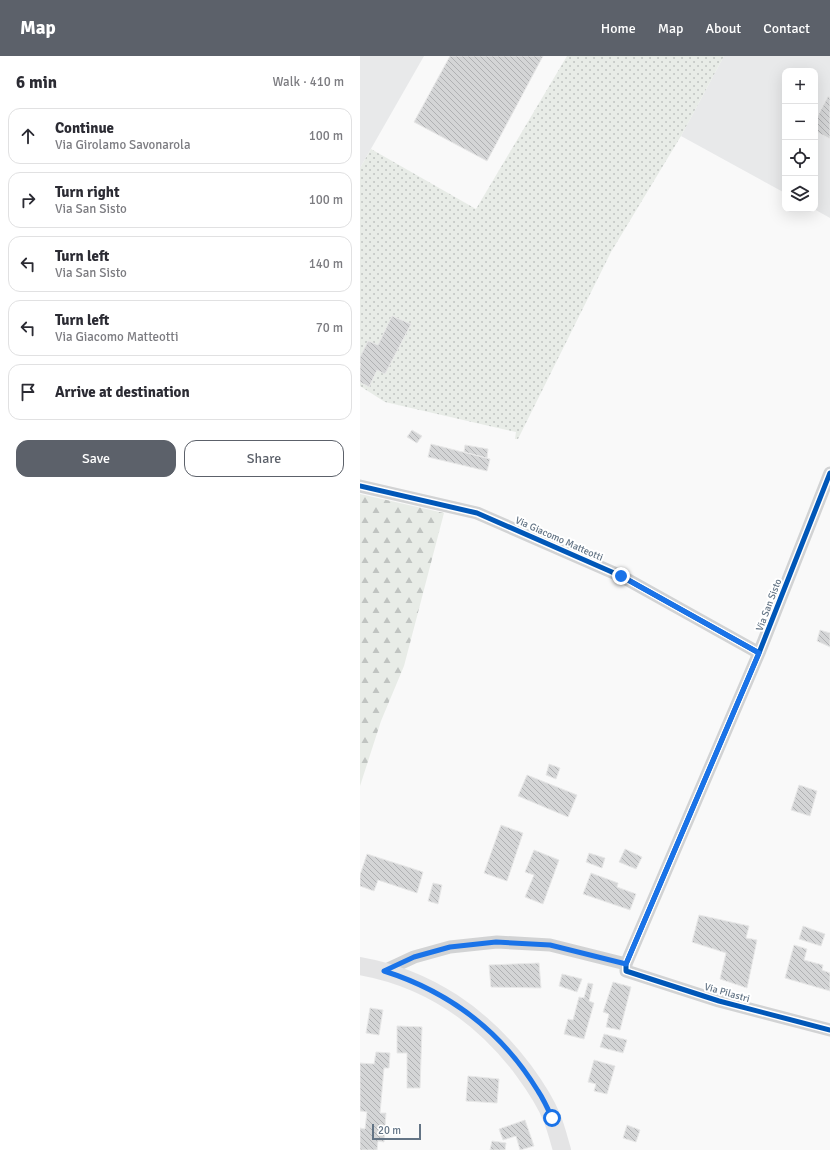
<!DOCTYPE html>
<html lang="en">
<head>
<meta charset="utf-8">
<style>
	body { margin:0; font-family:Signika,sans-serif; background:#f2f2f3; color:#2b2b33 }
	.controls { position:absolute; right:12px; top:12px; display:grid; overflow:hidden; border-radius:8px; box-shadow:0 4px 16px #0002 }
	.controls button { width:36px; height:36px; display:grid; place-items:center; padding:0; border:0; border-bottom:1px solid #e1e1e2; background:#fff; color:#2b2b33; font:20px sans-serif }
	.scale { position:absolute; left:12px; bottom:10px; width:49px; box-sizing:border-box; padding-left:4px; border:2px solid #637485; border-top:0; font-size:11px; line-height:14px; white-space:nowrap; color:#637485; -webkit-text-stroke:3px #fff; paint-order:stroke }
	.stop { position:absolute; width:12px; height:12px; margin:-9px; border:3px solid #1a73e8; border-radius:50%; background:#fff }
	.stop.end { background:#1a73e8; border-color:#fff; box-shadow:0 1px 4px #0008 }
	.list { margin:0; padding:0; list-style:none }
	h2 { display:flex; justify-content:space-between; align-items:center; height:52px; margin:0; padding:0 16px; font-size:17px }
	h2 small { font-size:13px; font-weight:400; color:#7c7c81 }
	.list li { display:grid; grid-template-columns:26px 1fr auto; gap:12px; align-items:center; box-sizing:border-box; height:56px; margin:0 8px 8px; padding:0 8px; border:1px solid #e1e1e2; border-radius:12px }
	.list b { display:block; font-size:15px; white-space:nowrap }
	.list p { margin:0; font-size:13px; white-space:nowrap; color:#7c7c81 }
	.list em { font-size:13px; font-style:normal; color:#7c7c81 }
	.actions { display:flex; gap:8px; padding:12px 16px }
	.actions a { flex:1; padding:9px 0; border:1px solid #5c616a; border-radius:12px; text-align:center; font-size:14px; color:#5c616a }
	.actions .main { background:#5c616a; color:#fff }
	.icon { flex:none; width:22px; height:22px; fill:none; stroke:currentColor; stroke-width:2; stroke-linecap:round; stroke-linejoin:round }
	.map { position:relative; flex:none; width:470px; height:1094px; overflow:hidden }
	header { display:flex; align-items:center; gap:24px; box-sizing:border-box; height:56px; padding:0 20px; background:#5c616a; color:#fff }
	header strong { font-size:19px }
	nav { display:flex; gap:22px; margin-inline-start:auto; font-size:14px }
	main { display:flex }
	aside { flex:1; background:#fff }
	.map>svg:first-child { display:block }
	.built { fill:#e8e9ea }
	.grass { fill:url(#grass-dots) }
	.forest { fill:url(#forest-firs) }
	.building { fill:url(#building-back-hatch); stroke:#e8e8e8 }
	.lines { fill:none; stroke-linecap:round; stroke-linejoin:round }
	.street { stroke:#d2d3d4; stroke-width:13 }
	.secondary { stroke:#e4e4e5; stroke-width:18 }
	.cycleway-casing { stroke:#fff; stroke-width:8 }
	.cycleway { stroke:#0057b8; stroke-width:5 }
	.route { stroke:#1a73e8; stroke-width:5 }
	.labels { text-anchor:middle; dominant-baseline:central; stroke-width:4; stroke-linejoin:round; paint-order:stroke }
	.street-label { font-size:10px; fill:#637485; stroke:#fff }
</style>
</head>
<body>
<header>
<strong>Map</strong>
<nav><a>Home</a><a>Map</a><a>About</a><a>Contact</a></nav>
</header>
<main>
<aside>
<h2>6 min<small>Walk · 410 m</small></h2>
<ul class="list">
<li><svg class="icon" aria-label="ahead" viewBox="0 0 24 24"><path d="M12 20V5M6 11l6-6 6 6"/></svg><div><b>Continue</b><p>Via Girolamo Savonarola</p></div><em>100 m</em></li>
<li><svg class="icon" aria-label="right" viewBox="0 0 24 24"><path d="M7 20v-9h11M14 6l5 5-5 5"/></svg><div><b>Turn right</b><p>Via San Sisto</p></div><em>100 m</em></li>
<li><svg class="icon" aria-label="left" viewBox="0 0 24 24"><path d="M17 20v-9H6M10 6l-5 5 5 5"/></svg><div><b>Turn left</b><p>Via San Sisto</p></div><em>140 m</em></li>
<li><svg class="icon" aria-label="left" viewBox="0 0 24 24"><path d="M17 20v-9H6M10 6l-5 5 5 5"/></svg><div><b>Turn left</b><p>Via Giacomo Matteotti</p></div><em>70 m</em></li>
<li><svg class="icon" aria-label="arrive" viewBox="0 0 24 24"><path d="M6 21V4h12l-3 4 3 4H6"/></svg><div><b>Arrive at destination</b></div></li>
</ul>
<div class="actions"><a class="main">Save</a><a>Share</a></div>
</aside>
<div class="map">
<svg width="470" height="1094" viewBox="0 0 470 1094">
	<defs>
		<pattern id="grass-dots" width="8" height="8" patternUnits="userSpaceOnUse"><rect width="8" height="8" fill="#e8ece7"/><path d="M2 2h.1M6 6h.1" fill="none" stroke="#c0c4c1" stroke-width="1.8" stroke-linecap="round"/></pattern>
		<pattern id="forest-firs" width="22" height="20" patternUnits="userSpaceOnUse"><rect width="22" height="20" fill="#e8ece7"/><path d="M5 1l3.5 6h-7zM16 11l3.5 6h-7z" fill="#c0c4c1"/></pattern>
		<pattern id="building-back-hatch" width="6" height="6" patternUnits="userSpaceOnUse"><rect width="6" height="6" fill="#d4d5d6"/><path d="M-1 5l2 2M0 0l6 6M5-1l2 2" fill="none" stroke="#b0b1b3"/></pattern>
	</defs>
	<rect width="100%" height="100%" fill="#f9f9f9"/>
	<path class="built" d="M0 0H64L0 112Z
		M364 0H470V162L454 153H455V15H425V137L321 80Z"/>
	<path class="grass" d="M207 0H364L321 80 251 196 158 383H155L156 376 25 346 0 330V112L11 93 116 153Z"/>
	<path class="forest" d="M0 438 84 457 44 610 21 665 0 730Z"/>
	<path class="building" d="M90 0H183L127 105 54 66Z
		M468 40 470 41V83L455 75V65Z
		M32 260 51 268 25 318 17 314 9 331 0 326V310L1 308 0 307V301L8 285 18 289Z
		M52 374 62 380 57 387 47 381Z
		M71 388 130 403 127 415 68 401Z
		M105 389 128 393 127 402 104 396Z
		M460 574 470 577V591L457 585Z
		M189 708 200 712 196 723 186 719Z
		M167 719 217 739 208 761 158 740Z
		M439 729 457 735 450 760 431 754Z
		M141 769 163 777 147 825 124 817Z
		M265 793 282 801 276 813 259 806Z
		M174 794 199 804 183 848 165 841 174 819 165 816Z
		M229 797 245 802 242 812 226 806Z
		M7 798 63 816 57 837 18 824 14 835 0 830V819Z
		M231 817 258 827 257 831 276 838 270 854 223 838Z
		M73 827 82 829 78 848 68 845Z
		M339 859 389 870 386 882 397 884 387 932 360 923 366 897 332 886Z
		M443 870 465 878 461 890 439 883Z
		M434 889 447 893 444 904 463 909 462 914 470 917V935L425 922Z
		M179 907 181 932 131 931 129 909Z
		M202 918 222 923 217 936 199 930Z
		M253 926 271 931 260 974 246 971 249 958 243 956Z
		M228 927 233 928 229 945 234 947 224 983 204 978 208 963 213 964 219 941 224 942Z
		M10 952 23 954 19 979 6 977Z
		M37 970 62 971 60 1032H47V997H37Z
		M244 978 267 984 263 997 240 991Z
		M16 996 30 997 29 1012H24L20 1057H26L24 1086 18 1085 17 1094H0V1072L5 1073 7 1056 0 1055V1007L14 1008Z
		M234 1004 255 1010 247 1038 234 1035 236 1028 228 1026Z
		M108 1020 139 1023 137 1047 106 1045Z
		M165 1064 174 1090 160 1094 156 1080 143 1084 139 1073Z
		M267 1069 280 1074 276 1086 263 1082Z
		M132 1085 146 1087 145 1094H130Z"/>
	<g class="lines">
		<path class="street" d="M470 417 399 597 266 908V915L359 945 470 974
			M0 430 117 457 261 520 399 597
			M24 915 54 901 90 891 137 886 190 889 266 908"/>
		<path class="secondary" d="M0 910C68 922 123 960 164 1015 175 1030 185 1045 192 1062 196 1072 199 1084 202 1094"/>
		<defs>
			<path id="cycleway" d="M470 417 399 597 266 908V915L359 945 470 974
				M0 430 117 457 261 520 399 597"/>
		</defs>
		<use href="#cycleway" class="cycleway-casing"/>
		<use href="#cycleway" class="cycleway"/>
	</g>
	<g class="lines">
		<path class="route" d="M192 1062C188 1053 184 1044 178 1035 142 976 90 936 24 915L54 901 90 891 136 886 190 889 266 908 399 597 261 520"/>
	</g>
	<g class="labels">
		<g class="street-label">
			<text transform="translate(199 483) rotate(24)">Via Giacomo Matteotti</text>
			<text transform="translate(409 549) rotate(-69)">Via San Sisto</text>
			<text transform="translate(367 937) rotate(16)">Via Pilastri</text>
		</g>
	</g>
</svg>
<div class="controls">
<button>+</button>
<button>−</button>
<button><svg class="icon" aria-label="locate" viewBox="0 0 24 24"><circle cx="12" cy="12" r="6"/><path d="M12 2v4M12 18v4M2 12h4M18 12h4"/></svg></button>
<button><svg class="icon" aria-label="layers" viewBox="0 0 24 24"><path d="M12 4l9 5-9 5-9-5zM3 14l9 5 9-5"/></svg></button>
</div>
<div class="scale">20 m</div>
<div class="stop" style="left:192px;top:1062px"></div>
<div class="stop end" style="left:261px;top:520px"></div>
</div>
</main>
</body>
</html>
